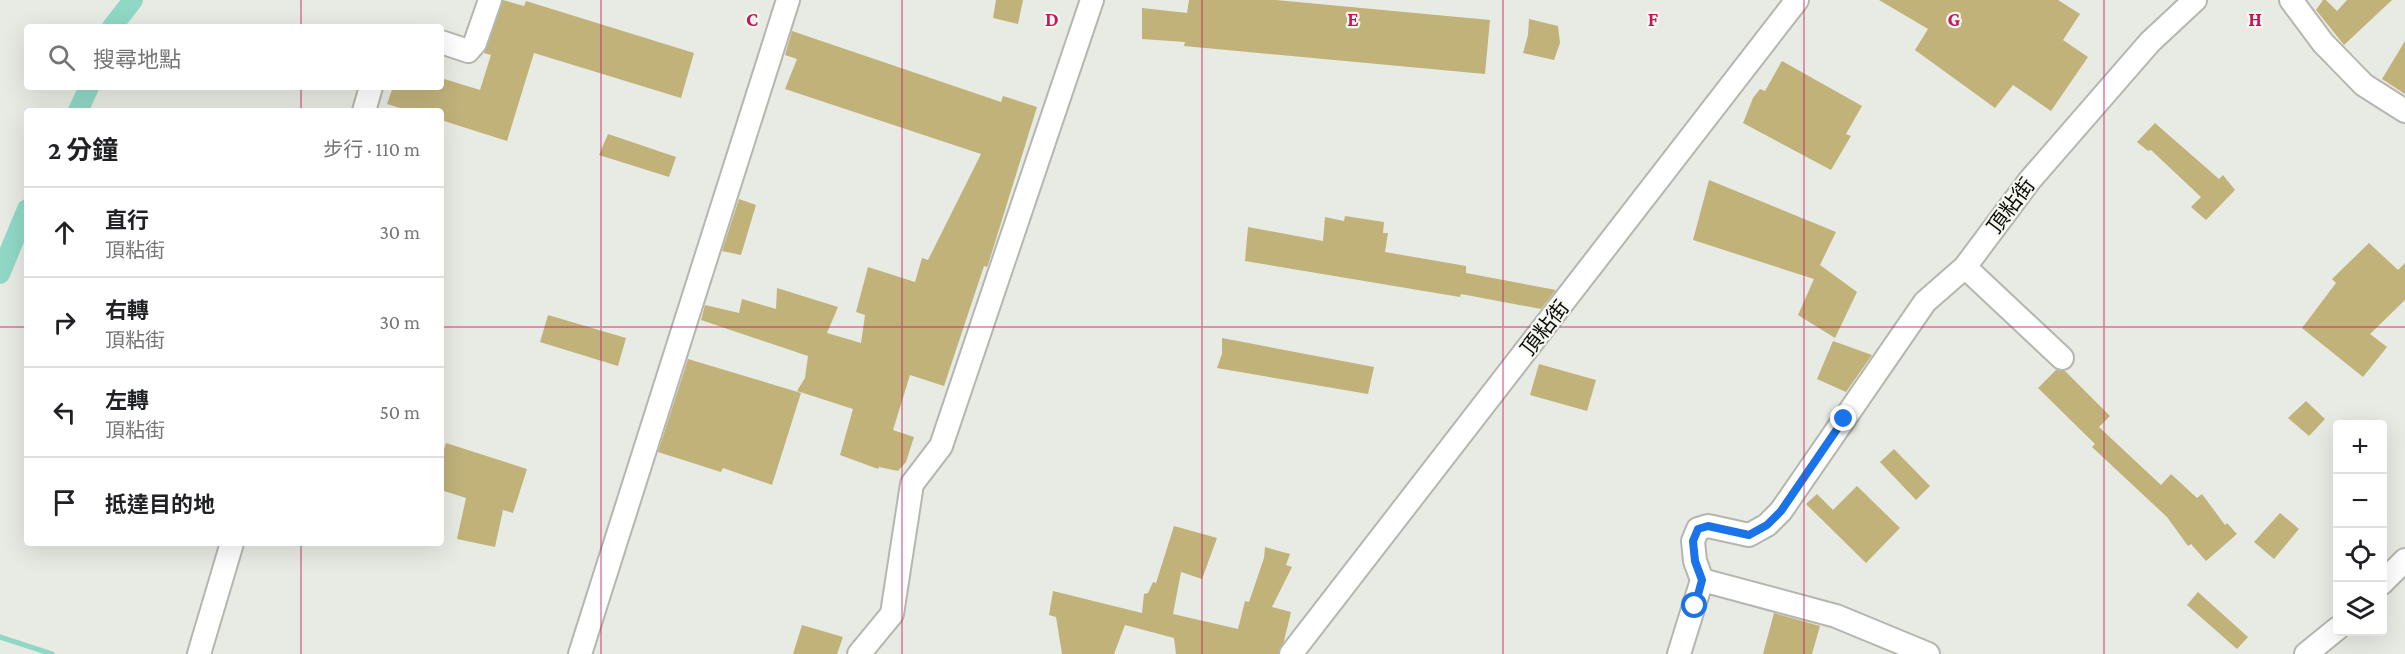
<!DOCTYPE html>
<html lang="zh-TW">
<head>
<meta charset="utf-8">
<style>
	body { margin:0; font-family:"Crimson Pro","Noto Sans TC",serif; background:#f2f2f2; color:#202124 }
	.controls { position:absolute; right:18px; bottom:18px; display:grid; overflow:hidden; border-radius:6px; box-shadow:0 6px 24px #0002 }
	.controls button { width:54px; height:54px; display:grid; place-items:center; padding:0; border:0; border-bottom:2px solid #e0e0e0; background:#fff; color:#202124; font:30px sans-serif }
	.stop { position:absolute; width:18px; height:18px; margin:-14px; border:4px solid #1a73e8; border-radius:50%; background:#fff }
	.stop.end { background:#1a73e8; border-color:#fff; box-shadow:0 2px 6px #0008 }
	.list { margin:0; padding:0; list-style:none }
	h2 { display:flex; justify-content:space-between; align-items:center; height:78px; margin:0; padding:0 24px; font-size:26px }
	h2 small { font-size:20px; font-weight:400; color:#757577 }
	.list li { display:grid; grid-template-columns:39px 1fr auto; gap:18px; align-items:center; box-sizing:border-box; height:90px; padding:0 24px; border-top:2px solid #e0e0e0 }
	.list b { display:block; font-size:22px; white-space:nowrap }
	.list p { margin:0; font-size:20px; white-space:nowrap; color:#757577 }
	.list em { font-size:20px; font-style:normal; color:#757577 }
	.icon { flex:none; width:33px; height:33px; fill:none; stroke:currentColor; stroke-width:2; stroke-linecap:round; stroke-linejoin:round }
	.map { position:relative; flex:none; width:2405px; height:654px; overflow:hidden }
	.search { position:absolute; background:#fff; box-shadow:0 6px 24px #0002; left:24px; top:24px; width:420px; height:66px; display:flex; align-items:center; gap:15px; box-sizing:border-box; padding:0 21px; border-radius:6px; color:#757577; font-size:22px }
	.panel { position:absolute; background:#fff; box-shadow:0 6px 24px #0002; left:24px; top:108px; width:420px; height:438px; border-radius:6px }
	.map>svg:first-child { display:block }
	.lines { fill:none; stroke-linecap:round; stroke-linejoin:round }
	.stream { stroke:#90d8c5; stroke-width:5 }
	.canal { stroke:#90d8c5; stroke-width:20 }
	.building { fill:#c1b27a }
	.minor-casing { stroke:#b4b6af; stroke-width:26 }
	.minor { stroke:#fff; stroke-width:22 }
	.route { stroke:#1a73e8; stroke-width:8 }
	.grid { fill:none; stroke:#c2185b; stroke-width:1.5; stroke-opacity:0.55 }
	.labels { text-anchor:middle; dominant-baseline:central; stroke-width:4.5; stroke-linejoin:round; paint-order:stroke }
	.street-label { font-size:21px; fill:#0b0c0a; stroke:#f6f8f0 }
	.grid-label { font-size:20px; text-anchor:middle; font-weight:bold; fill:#c2185b; stroke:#f6f8f0; stroke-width:4.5; stroke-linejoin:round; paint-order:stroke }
</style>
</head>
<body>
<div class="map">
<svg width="2405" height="654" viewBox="0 0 2405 654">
	<rect width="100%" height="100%" fill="#e8ebe3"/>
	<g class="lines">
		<path class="stream" d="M0 637 52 654"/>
		<path class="canal" d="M112 27 133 0
			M78 111 89 87
			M0 274 27 209"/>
	</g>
	<path class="building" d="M503 0 524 6 526 1 694 53 681 98 534 53 507 141 441 120V111H410L387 104 393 87H441V78L480 90 491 55 484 53Z
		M996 0H1023L1018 24 993 18Z
		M1189 0H1276L1490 20 1485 74 1184 46 1185 42 1142 39V8L1187 13Z
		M1879 0H2058L2080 14 2063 40 2088 57 2051 111 2013 85 1995 108 1915 50 1928 29Z
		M2323 0H2326L2337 11 2347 0H2392L2344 45 2316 10Z
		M1529 19 1558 26 1560 43 1554 60 1523 53 1528 35Z
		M792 31 1001 102 1003 96 1037 107 988 265 987 267 984 266 944 386 910 375 893 430 914 437 906 462 898 471 879 467 878 469 840 455 853 409 797 391 805 378 808 356 701 320 705 305 739 313 742 299 776 309 777 288 838 307 827 333 861 343 865 315 856 312 868 267 915 282 922 258 928 260 981 154 785 89 797 59 785 55Z
		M2405 41V94L2382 79Z
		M1782 61 1862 106 1846 134 1851 136 1831 170 1743 123 1753 98 1760 89 1765 91Z
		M2155 123 2219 179 2223 175 2235 190 2206 220 2191 207 2201 197 2151 150 2148 151 2137 142Z
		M608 134 676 157 669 177 599 155Z
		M1709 180 1836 232 1820 265 1857 292 1835 338 1798 315 1814 279 1693 240Z
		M739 199 756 205 741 255 722 251Z
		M1345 216 1384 222 1383 233H1388L1385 252 1466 266V273L1556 290 1541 309 1461 294 1460 297 1245 261 1248 227 1323 241 1325 217 1344 221Z
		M2369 243 2398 270 2405 263V300L2370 334 2387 347 2363 377 2302 328 2336 283 2332 279Z
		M548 315 626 338 618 366 540 342Z
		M1222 338 1374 367 1368 394 1217 368 1222 354Z
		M1833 341 1872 355 1846 392 1817 379Z
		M688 359 801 393 772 485 723 468 721 472 658 452Z
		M1539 364 1596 380 1587 411 1530 395Z
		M2056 370 2065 371 2110 416 2099 427 2161 485 2171 474 2197 498 2202 494 2225 525 2227 523 2237 534 2206 561 2191 544 2188 546 2167 517 2092 447 2095 444 2038 388Z
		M2306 401 2325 419 2309 436 2288 418Z
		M446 443 527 469 513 513 503 510 495 547 457 539 466 498 441 490V458Z
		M1894 449 1930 486 1916 500 1880 462Z
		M1857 486 1900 528 1866 563 1806 504 1817 494 1833 510Z
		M2280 513 2299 529 2274 559 2254 542Z
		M1174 526 1217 538 1202 579 1181 572 1173 614 1238 629 1245 601 1249 602 1264 558 1265 547 1290 554 1286 565 1292 567 1272 607 1291 612 1284 641 1278 654H1176L1174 638 1125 625 1114 654H1062L1056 617 1049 615 1053 591 1142 613 1144 594 1148 593 1153 582 1156 583Z
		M2198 592 2248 637 2237 649 2187 605Z
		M1774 613 1820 626 1812 654H1763Z
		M802 625 843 637 837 654H793Z"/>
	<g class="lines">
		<defs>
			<path id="minor" d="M2291 0 2323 43 2364 85 2405 111
				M441 42 468 51 475 43 490 0
				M364 111 371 87
				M1965 267 2062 358
				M1702 580 1836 616 1928 654
				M2382 583 2405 560
				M199 654 232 543
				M580 654 788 0
				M859 654 892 614 912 484 941 446 1092 0
				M1291 654 1797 0
				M1679 654 1702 580 1695 561 1693 541 1698 529 1708 526 1749 535 1767 525 1781 511 1925 302 1965 267 2030 180 2150 42 2195 0
				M2306 654 2338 628"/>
		</defs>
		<use href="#minor" class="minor-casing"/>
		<use href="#minor" class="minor"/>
	</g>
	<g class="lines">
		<path class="route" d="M1695 606 1702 580 1695 561 1693 541 1698 529 1708 526 1749 535 1767 525 1781 511 1844 419"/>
	</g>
	<path class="grid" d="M301 0V27M601 0V654M902 0V654M1202 0V654M1503 0V654M1804 0V654M2104 0V654M301 87V111M0 327H27M441 327H2405M301 543V654"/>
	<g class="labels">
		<g class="street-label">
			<text transform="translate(2011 206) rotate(-53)">頂粘街</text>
			<text transform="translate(1545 328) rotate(-52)">頂粘街</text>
		</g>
	</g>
	<g class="grid-label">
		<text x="752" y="26">C</text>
		<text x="1052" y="26">D</text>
		<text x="1353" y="26">E</text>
		<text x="1653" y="26">F</text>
		<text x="1954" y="26">G</text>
		<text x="2255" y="26">H</text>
	</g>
</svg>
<div class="controls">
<button>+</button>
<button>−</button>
<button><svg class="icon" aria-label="locate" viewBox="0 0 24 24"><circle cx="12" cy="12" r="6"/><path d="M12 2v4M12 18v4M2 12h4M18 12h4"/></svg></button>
<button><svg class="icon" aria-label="layers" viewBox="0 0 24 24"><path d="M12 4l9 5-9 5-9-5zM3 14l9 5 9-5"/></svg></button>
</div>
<div class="stop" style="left:1695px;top:606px"></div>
<div class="stop end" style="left:1844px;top:419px"></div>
<div class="search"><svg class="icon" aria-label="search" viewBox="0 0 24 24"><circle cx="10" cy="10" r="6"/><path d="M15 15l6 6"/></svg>搜尋地點</div>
<section class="panel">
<h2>2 分鐘<small>步行 · 110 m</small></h2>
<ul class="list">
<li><svg class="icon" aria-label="ahead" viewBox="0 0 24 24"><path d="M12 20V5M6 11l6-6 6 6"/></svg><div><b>直行</b><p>頂粘街</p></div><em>30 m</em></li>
<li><svg class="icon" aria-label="right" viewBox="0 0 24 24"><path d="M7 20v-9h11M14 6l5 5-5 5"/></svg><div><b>右轉</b><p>頂粘街</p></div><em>30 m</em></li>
<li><svg class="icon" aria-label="left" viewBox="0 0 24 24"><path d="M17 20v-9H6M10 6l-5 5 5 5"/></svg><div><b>左轉</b><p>頂粘街</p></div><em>50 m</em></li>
<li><svg class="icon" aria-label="arrive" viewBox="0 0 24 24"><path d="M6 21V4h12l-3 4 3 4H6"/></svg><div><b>抵達目的地</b></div></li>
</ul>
</section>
</div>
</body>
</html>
